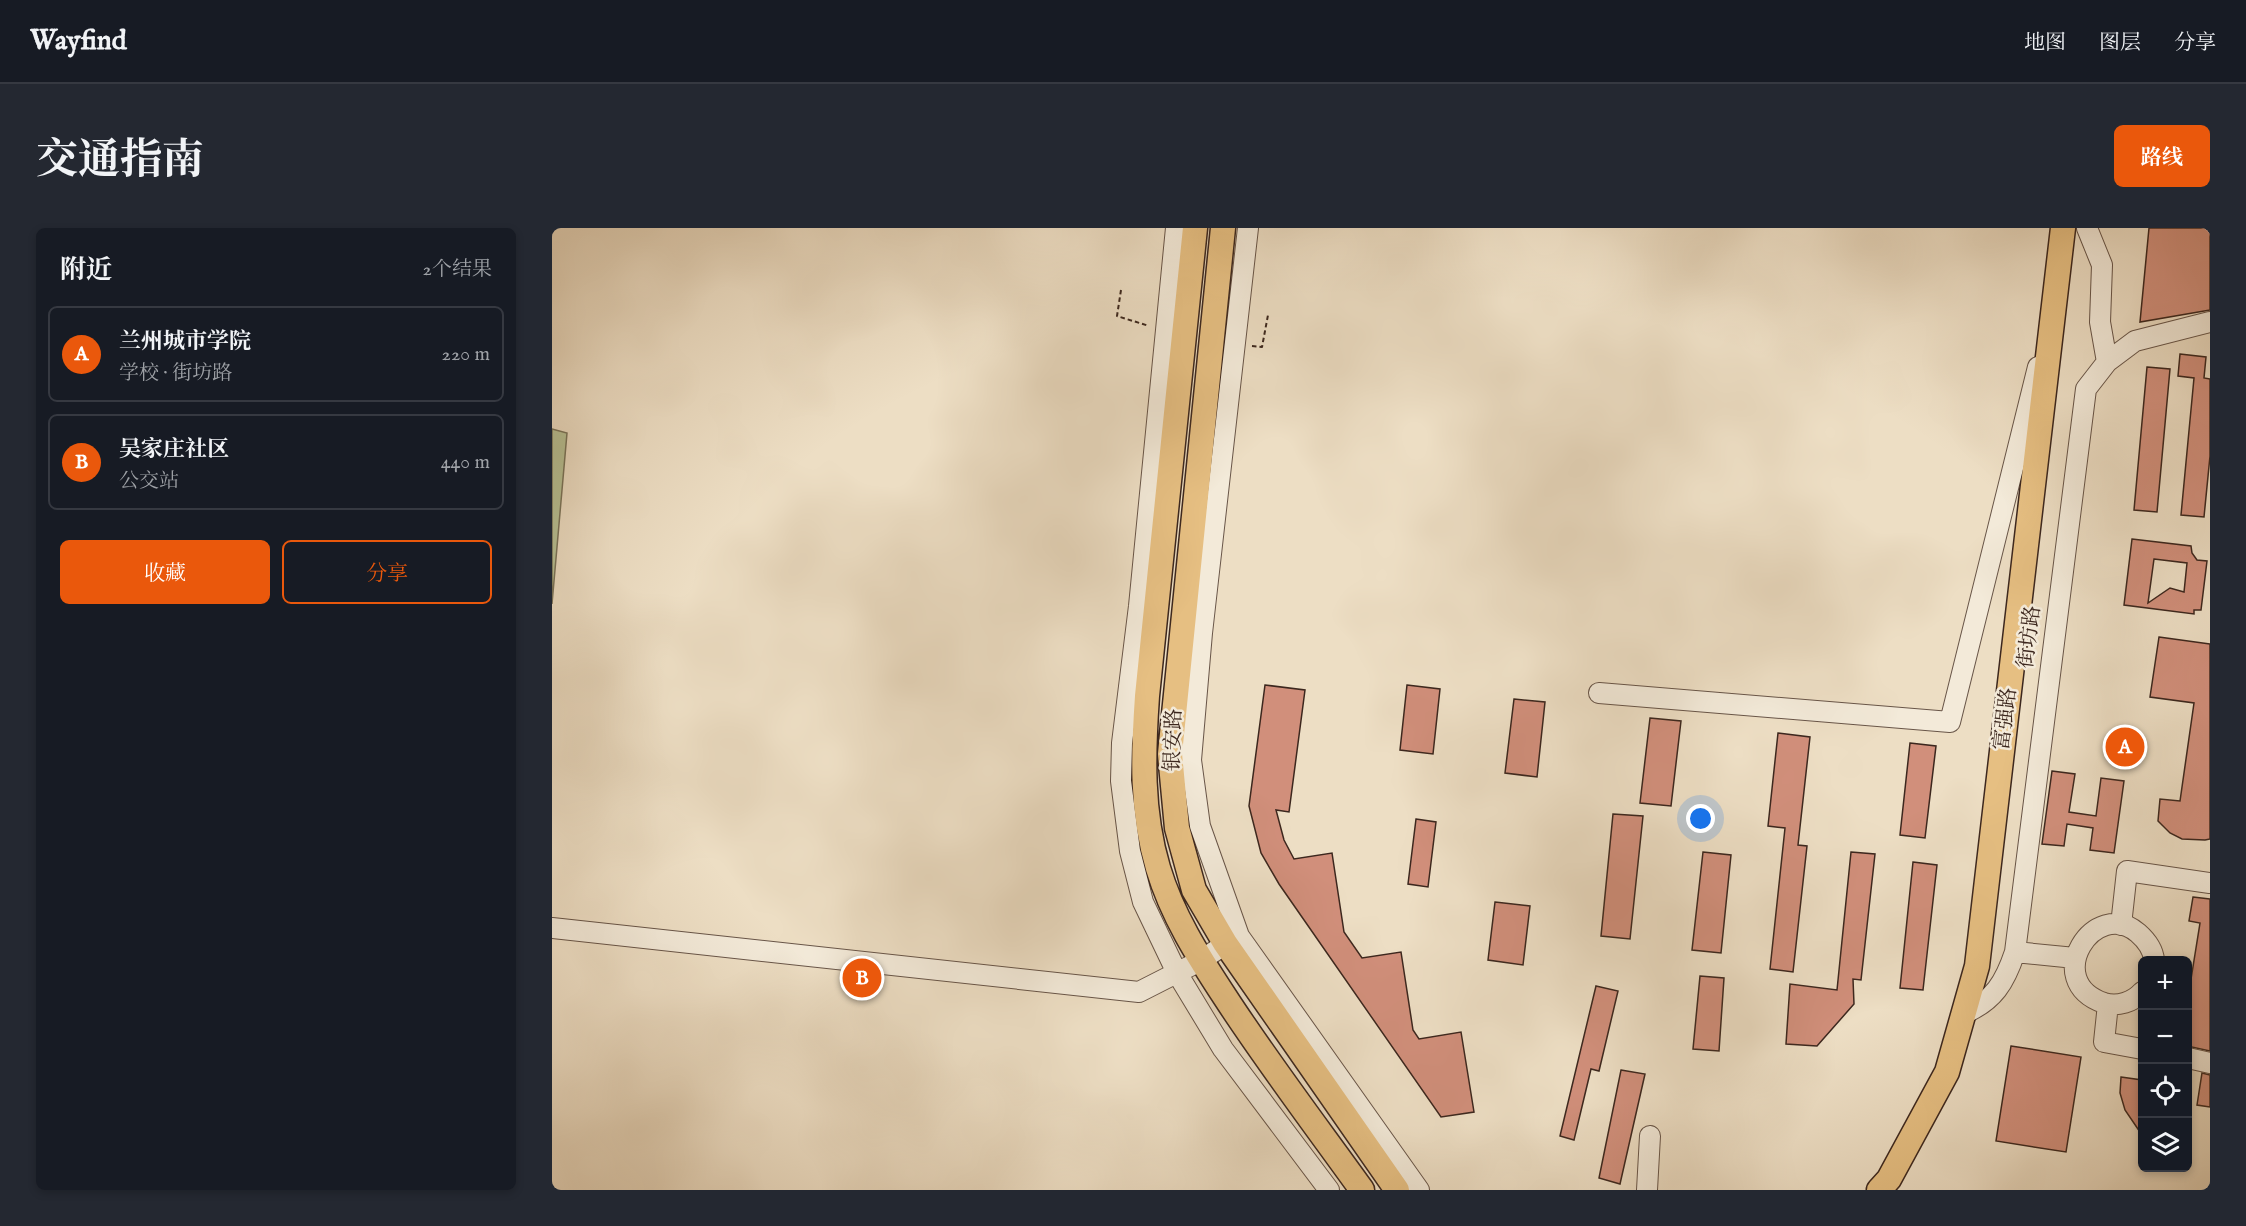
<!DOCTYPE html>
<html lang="zh">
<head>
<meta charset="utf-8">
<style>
	body { margin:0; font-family:"IM FELL English","Noto Serif SC",serif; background:#242831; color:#f1f3f6 }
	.controls { position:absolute; right:18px; bottom:18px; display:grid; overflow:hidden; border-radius:9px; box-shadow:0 3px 9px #0003 }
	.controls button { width:54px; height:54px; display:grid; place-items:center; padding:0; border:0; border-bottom:2px solid #363941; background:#171b24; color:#f1f3f6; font:30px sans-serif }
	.you { position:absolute; left:1149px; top:591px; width:21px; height:21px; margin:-15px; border:4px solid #fff; border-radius:50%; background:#1a73e8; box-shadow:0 0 0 9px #1a73e833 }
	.badge { display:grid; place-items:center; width:39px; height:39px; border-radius:50%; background:#ea580c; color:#fff; font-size:20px; font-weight:700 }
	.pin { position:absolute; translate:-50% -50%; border:3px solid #fff; box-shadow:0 2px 6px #0006 }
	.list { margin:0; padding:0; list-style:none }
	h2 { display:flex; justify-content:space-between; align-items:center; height:78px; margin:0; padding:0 24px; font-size:26px }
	h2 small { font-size:20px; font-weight:400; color:#9ea1a6 }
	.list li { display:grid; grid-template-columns:39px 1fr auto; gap:18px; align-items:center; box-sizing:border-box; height:96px; margin:0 12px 12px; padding:0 12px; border:2px solid #363941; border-radius:9px }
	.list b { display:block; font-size:22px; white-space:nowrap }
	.list p { margin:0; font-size:20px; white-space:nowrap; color:#9ea1a6 }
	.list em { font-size:20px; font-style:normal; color:#9ea1a6 }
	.actions { display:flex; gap:12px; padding:18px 24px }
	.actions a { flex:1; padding:14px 0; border:2px solid #ea580c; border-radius:9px; text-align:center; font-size:21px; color:#ea580c }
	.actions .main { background:#ea580c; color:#fff }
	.icon { flex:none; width:33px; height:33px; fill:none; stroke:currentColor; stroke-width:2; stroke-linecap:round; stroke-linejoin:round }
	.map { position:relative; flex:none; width:1658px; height:962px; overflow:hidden; border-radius:9px }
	header { display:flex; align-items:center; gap:36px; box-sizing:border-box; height:84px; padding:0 30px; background:#171b24; border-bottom:2px solid #363941 }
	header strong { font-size:28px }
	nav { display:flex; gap:33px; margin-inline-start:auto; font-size:21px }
	.intro { display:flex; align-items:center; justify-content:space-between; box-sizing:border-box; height:144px; padding:0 36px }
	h1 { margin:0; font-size:42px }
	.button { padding:15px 27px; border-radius:9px; background:#ea580c; color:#fff; font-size:21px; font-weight:700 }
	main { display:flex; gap:36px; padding:0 36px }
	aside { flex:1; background:#171b24; border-radius:9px; box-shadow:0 3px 9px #0003 }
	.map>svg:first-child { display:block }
	.green { fill:#b7c195; stroke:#7a745a; stroke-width:1.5 }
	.building { fill:#d18f7b; stroke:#3c271e; stroke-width:1.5; fill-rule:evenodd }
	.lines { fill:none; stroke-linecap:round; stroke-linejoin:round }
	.minor-casing { stroke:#685548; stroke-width:22 }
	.major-casing { stroke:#3c271e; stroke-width:27 }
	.path { stroke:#3c271e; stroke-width:2; stroke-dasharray:4.5 3; stroke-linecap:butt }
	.minor { stroke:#f3ead9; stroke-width:20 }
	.major { stroke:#e6bf82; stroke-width:24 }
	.labels { text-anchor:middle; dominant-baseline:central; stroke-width:5; stroke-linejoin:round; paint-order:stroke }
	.street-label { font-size:21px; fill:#3c271e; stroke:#f3ead9 }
</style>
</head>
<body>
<header>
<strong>Wayfind</strong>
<nav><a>地图</a><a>图层</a><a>分享</a></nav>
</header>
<div class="intro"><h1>交通指南</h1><a class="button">路线</a></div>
<main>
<aside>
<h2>附近<small>2个结果</small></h2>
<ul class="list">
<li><span class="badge">A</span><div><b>兰州城市学院</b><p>学校 · 街坊路</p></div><em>220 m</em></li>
<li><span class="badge">B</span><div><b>吴家庄社区</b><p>公交站</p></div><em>440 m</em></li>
</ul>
<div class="actions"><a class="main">收藏</a><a>分享</a></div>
</aside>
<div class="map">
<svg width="1658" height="962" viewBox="0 0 1658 962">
	<rect width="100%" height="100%" fill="#eddec4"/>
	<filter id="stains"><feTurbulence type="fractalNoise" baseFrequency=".00333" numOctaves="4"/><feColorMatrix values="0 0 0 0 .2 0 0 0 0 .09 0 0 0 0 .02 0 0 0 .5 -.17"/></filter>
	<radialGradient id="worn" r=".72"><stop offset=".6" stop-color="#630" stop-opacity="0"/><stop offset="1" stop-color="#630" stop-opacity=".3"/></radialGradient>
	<path class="green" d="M0 201 15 205 0 376Z"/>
	<path class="building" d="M1597 0H1658V82L1588 94Z
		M1628 126 1654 129 1652 150 1658 151V228L1652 289 1629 287 1642 150 1626 148Z
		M1595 139 1618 141 1605 284 1582 282Z
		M1580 311 1639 318 1640 325 1645 332 1655 333 1649 382H1642V386L1572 377ZM1602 331 1635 335 1632 364 1618 360 1596 375Z
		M1607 409 1658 416V611L1653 612 1630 611 1618 605 1606 593 1608 571 1628 573 1642 475 1598 469Z
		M713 457 753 462 737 584 724 582 732 612 742 631 780 625 792 704 810 730 849 724 861 802 867 811 909 804 922 884 889 889 727 656 709 625 697 578Z
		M855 457 888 461 881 526 848 522Z
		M962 471 993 474 985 549 953 545Z
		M1098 490 1129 493 1119 578 1088 575Z
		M1226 505 1258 509 1246 617 1255 618 1241 744 1218 741 1233 600 1216 598Z
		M1358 515 1384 518 1373 610 1348 607Z
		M1500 543 1523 546 1517 584 1544 588 1549 550 1572 553 1562 625 1538 622 1541 600 1515 596 1512 618 1490 616Z
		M1061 586 1091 588 1078 711 1049 708Z
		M864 591 884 594 876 659 856 656Z
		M1151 624 1179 627 1169 725 1140 722Z
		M1299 624 1323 626 1309 752 1301 751 1302 776 1265 818 1234 816 1238 756 1285 762Z
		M1361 634 1385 637 1371 762 1348 760Z
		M1641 669 1658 671V823L1635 818V776L1648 695 1637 693Z
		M943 674 978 678 971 737 936 732Z
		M1148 748 1172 750 1167 823 1141 821Z
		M1044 758 1066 763 1047 843 1039 841 1022 912 1008 908Z
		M1459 818 1529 829 1514 924 1444 913Z
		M1069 842 1093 846 1068 956 1047 950Z
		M1650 845 1658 847V879L1645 877Z
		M1569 849 1590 852V907L1573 882 1568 865Z"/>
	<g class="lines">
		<defs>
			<path id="minor" d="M624 0 587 378 570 515 569 553 578 623 591 674 625 745 671 821 777 962
				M696 0 650 405 639 532 648 598 687 708 867 962
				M1535 0 1550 37 1548 94 1555 134
				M1047 465 1398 494 1486 139
				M1569 697 1575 643 1658 655
				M0 700 587 764 648 733 684 709
				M1463 724 1523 730
				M1590 764C1581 774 1566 779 1552 775 1488 753 1543 668 1586 705 1594 712 1601 721 1602 732
				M1556 776 1552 814 1590 821
				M1411 786C1442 773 1453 754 1463 724L1534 161 1555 134 1583 113 1658 94
				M1636 830 1658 835
				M1095 962 1098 908"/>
			<path id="major" d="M643 0 595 468C591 526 589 583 606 640 620 687 646 728 673 769 716 835 764 898 810 962
				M671 0 618 526 625 600 642 662 673 715 845 962
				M1327 962 1337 951 1395 844 1425 738 1511 0"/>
		</defs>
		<use href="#minor" class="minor-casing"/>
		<use href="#major" class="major-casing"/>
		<path class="path" d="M569 62 565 88 597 98
			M700 118 710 119 716 87"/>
		<use href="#minor" class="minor"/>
		<use href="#major" class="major"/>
	</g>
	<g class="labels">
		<g class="street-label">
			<text transform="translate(1478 409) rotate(-83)">街坊路</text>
			<text transform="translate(1454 491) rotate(-83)">富强路</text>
			<text transform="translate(622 512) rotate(-88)">银安路</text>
		</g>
	</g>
	<rect width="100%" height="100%" filter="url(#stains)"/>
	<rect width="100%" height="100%" fill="url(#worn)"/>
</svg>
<div class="controls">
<button>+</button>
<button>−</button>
<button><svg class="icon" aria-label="locate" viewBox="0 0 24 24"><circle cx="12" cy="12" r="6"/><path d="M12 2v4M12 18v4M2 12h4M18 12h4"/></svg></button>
<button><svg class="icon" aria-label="layers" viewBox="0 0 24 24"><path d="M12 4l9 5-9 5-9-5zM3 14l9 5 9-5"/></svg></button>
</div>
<div class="you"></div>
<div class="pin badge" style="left:1573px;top:519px">A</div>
<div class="pin badge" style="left:310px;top:750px">B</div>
</div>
</main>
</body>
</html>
